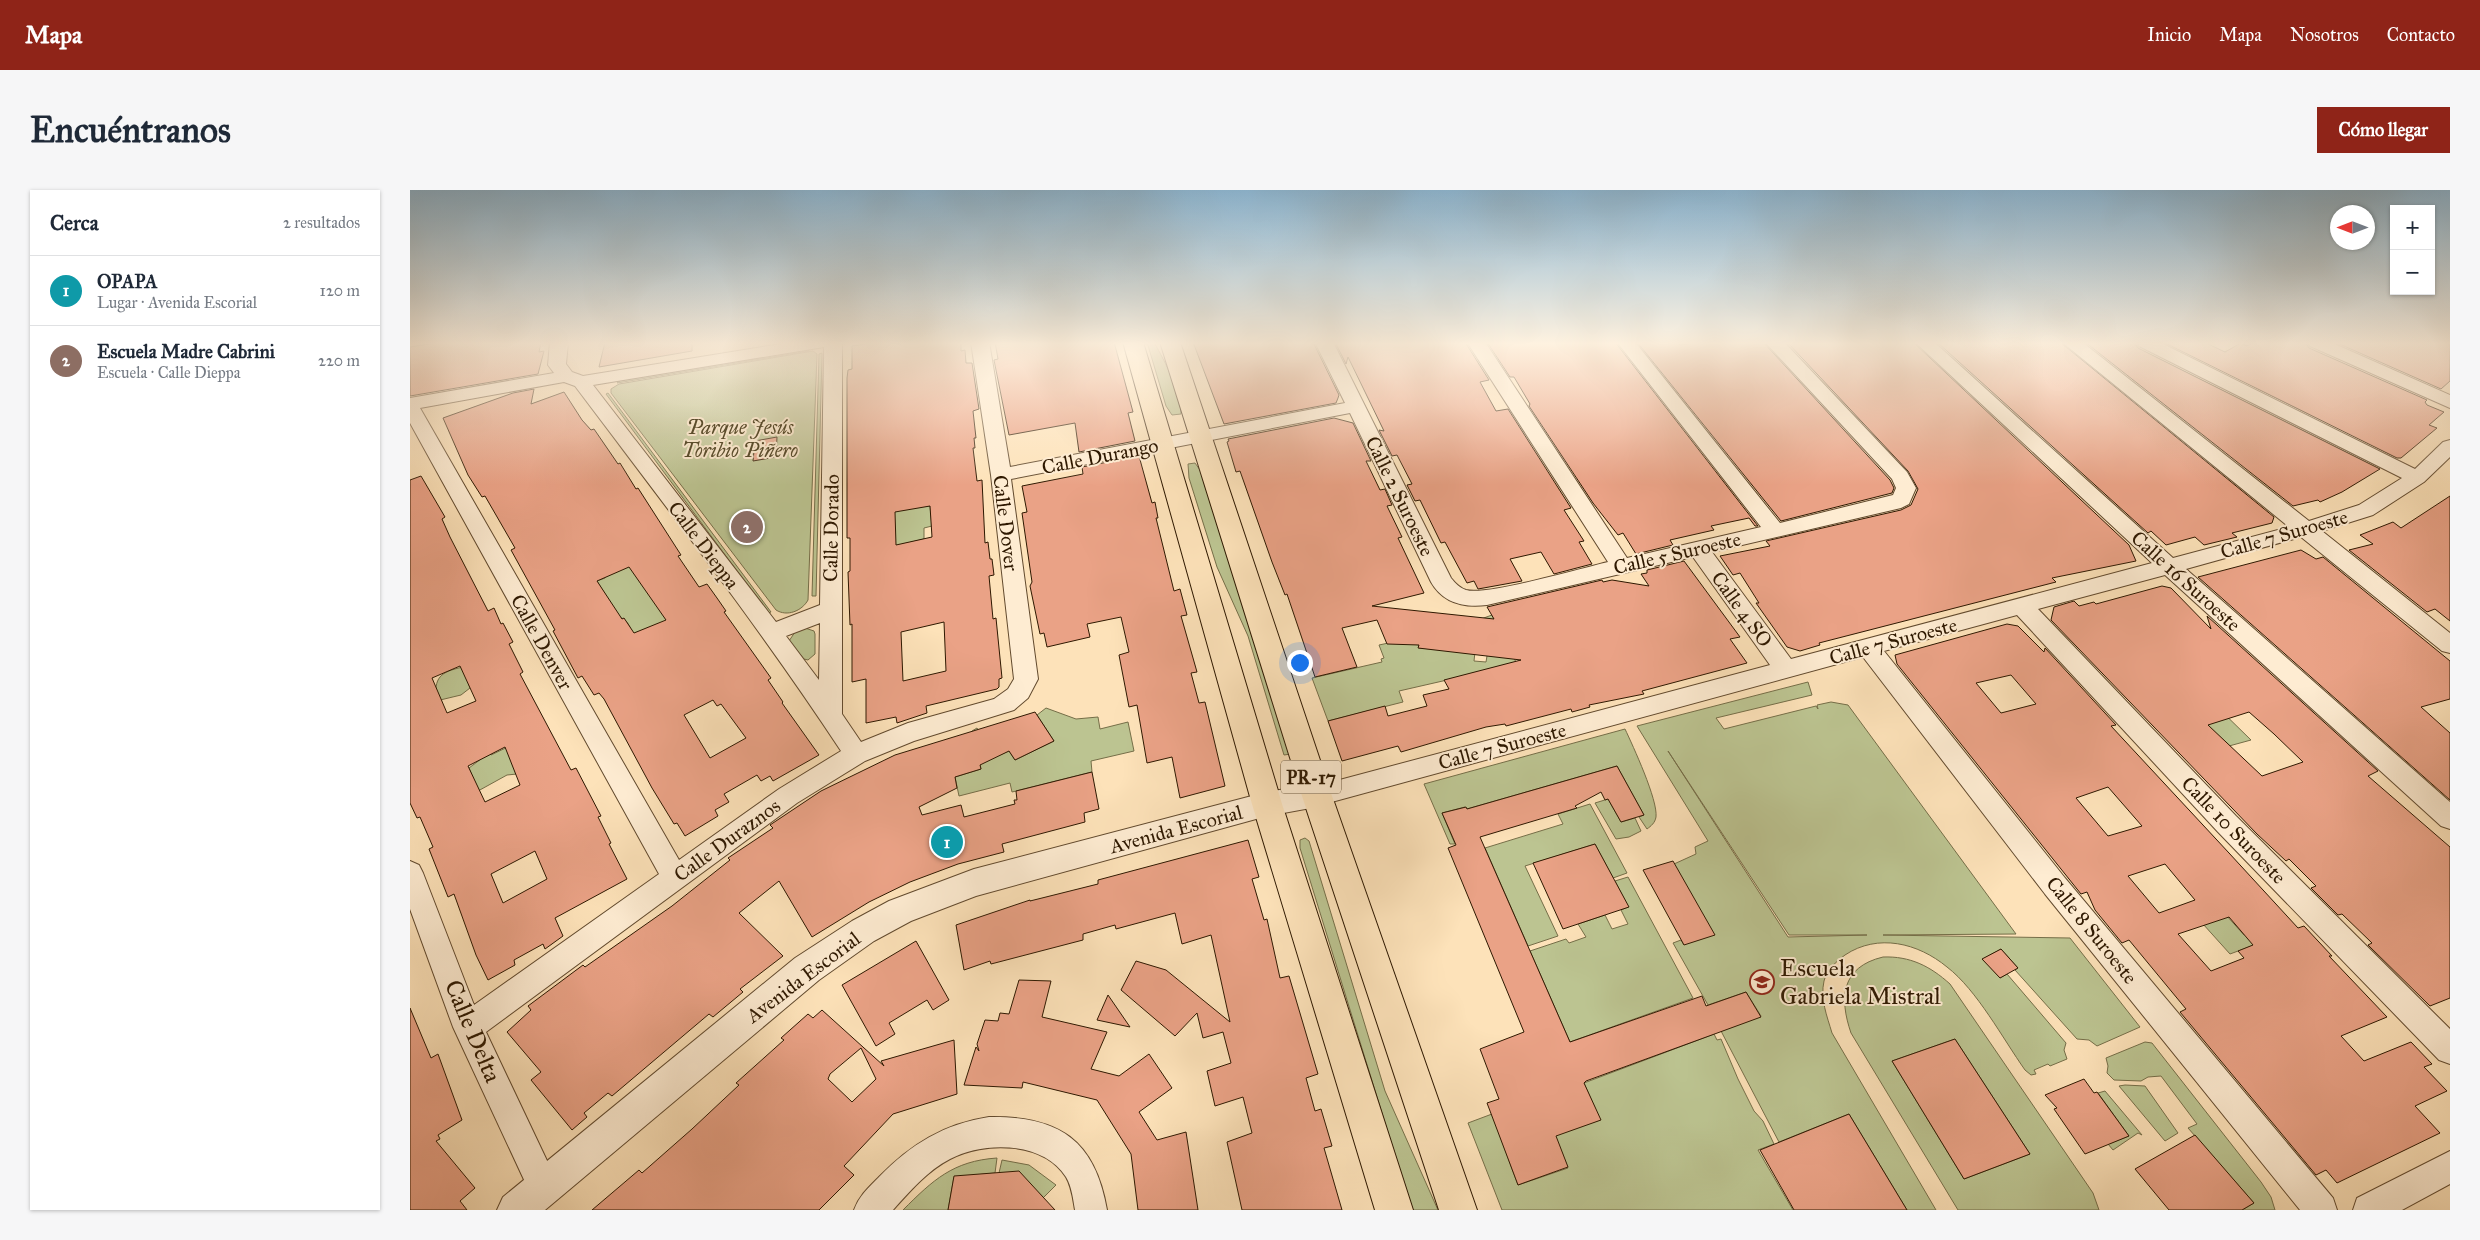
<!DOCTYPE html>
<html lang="es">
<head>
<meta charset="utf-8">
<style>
	body { margin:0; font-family:"IM FELL Great Primer",serif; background:#f6f6f7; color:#1f2937 }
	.controls { position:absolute; right:15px; top:15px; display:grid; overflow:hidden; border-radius:0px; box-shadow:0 1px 4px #0004 }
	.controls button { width:45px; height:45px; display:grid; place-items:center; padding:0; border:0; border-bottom:1px solid #e0e1e3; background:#fff; color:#1f2937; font:25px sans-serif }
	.compass { position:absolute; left:1920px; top:15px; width:45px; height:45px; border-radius:50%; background:#fff; box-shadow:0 1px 4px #0004; rotate:270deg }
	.you { position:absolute; left:889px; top:472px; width:18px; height:18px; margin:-12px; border:4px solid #fff; border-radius:50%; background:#1a73e8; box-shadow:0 0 0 8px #1a73e833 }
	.badge { display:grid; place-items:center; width:32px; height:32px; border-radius:50%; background:#8f2418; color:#fff; font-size:16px; font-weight:700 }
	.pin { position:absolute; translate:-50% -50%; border:2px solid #fff; box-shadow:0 1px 5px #0006 }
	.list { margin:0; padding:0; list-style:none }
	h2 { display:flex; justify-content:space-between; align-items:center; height:65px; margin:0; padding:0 20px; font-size:21px }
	h2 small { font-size:16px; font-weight:400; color:#747a83 }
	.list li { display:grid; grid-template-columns:32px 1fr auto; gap:15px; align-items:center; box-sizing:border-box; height:70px; padding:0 20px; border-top:1px solid #e0e1e3 }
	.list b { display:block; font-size:19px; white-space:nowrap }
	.list p { margin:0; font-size:16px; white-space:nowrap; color:#747a83 }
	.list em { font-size:16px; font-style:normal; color:#747a83 }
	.map { position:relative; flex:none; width:2040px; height:1020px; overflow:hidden; border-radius:0px }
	header { display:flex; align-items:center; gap:30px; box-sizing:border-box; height:70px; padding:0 25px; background:#8f2418; color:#fff }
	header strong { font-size:24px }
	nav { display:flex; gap:28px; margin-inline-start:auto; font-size:18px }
	.intro { display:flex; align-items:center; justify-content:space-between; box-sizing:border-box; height:120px; padding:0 30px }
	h1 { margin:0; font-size:35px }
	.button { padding:12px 22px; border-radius:0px; background:#8f2418; color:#fff; font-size:18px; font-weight:700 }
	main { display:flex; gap:30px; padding:0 30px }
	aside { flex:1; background:#fff; border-radius:0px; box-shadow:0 1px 4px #0004 }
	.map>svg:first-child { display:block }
	.green { fill:#bcc491; stroke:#756e48; fill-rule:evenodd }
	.building { fill:#eaa286; stroke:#2e1800; fill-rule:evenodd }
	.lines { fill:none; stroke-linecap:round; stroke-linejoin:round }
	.minor-casing { stroke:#624a2e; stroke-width:2 }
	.tertiary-casing { stroke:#624a2e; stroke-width:2 }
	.primary-casing { stroke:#2e1800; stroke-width:2 }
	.minor { fill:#feecd2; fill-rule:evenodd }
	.tertiary { fill:#feecd2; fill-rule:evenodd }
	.primary { fill:#fde2b9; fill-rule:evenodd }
	.labels { text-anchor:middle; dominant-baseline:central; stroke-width:4; stroke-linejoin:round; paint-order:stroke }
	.shield { fill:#feecd2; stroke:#6c583f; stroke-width:1 }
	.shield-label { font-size:19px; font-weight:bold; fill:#2e1800 }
	.park-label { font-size:20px; font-style:italic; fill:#594c2c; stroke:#feecd2 }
	.street-label { font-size:20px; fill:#2e1800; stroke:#feecd2 }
	.near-poi-label { font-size:24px; fill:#2e1800; stroke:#feecd2; text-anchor:start }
	.near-street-label { font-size:24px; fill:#2e1800; stroke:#feecd2 }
</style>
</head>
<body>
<header>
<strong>Mapa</strong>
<nav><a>Inicio</a><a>Mapa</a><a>Nosotros</a><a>Contacto</a></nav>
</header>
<div class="intro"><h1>Encuéntranos</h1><a class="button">Cómo llegar</a></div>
<main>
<aside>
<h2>Cerca<small>2 resultados</small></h2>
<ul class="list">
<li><span class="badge" style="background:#0f9aa8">1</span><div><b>OPAPA</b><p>Lugar · Avenida Escorial</p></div><em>120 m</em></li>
<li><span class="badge" style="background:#8d6e63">2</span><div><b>Escuela Madre Cabrini</b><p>Escuela · Calle Dieppa</p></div><em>220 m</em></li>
</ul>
</aside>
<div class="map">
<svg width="2040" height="1020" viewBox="0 0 2040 1020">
	<rect width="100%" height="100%" fill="#fde2b9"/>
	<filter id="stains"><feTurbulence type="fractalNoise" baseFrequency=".004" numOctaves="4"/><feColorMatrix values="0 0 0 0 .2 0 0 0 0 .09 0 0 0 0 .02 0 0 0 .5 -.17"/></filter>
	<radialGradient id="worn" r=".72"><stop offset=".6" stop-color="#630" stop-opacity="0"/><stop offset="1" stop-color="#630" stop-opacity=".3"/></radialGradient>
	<path class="green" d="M737 152H744C756 174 770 199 771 224L762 225 756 216Z
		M399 159V161L207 193 211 190Z
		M403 161 407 164 398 410C392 421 377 427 366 420L201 203V199L209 194Z
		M412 163 406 406H402L409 164Z
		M198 203 361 422 358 423 196 204Z
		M785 273 790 280 881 564 874 565 838 446 807 377 779 288 778 274Z
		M520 316 522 336 514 338V349L485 356 484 317Z
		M221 355 257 432 222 445C221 437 217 429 209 427L187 391 195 388Z
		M1082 425 1107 474 989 501 993 512 918 531 902 488 972 472 971 469 974 468 969 455 988 451 1009 455V458L1065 462 1064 471 1076 472 1079 454 1071 429Z
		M395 438 404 441 405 444V464L398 470 394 469 379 451 385 442Z
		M53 477 60 498 51 505 26 511C24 487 30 482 53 477Z
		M1398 492 1402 505 1306 528 1314 539 1406 516 1408 519 1407 515 1421 512 1438 515 1606 744 1473 745 1660 748 1730 837 1687 856 1679 850 1667 849 1605 780 1608 778 1591 759 1573 769 1590 788 1597 784 1656 853 1654 860 1657 869 1640 876 1638 874 1624 880 1626 884 1621 885 1615 880C1593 849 1567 800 1537 777 1508 753 1468 743 1435 765 1426 772 1417 779 1414 791 1410 809 1417 826 1422 843L1526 1020H1497L1439 924 1369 952 1311 841 1351 826 1336 802 1298 815 1263 753 1271 750 1274 755 1264 674 1286 664 1285 657 1298 651 1227 536ZM1258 561 1379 745H1457L1378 747Z
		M1797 507 1841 550 1819 556 1798 535Z
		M636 518 666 529 688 527 690 539 718 532 724 561 681 571 682 582 602 602 600 593 549 606 545 587 571 579 562 541 567 538 585 567 599 561 605 570 644 551 627 525Z
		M1215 539C1223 556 1248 610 1246 627 1245 633 1241 636 1237 639L1229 627 1234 625 1207 576 1057 619 1055 617 1032 623 1045 654H1040L1014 594Z
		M69 543 81 565 125 544 117 583 97 585 68 601 59 578 71 569Z
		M1198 609 1211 632 1225 628 1231 641 1219 647 1206 649 1185 613Z
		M1180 614 1217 683 1203 688 1185 654 1115 676 1148 746 1118 756 1075 658 1153 634 1148 624Z
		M895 648 899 651 975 901 1028 1020H1002L890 658V650Z
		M1218 687 1283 808 1160 852 1120 761 1156 749 1159 753 1176 747 1168 734 1195 725 1202 739 1218 734 1211 720 1218 717 1205 691Z
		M1816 725 1834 745 1846 741 1855 751 1820 764 1793 734Z
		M1473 767C1500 766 1520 776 1540 794L1683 1003 1689 1020H1548L1441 843C1429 808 1431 777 1473 767ZM1545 849 1620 964 1554 989 1482 871Z
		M1304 844 1307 850 1311 849 1328 889 1344 921 1353 931 1364 954 1348 960 1383 1020H1092L1058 933 1082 924 1108 995 1158 978 1132 913 1160 940 1190 930 1174 893Z
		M1735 852 1742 853 1851 992 1861 1007 1865 1020H1832L1844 1013 1778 938 1787 934 1751 886 1738 887 1731 891 1704 890 1697 883 1698 876 1696 868Z
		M1715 895 1735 896 1768 943 1755 951 1709 896Z
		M1695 901 1732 945 1728 943 1703 960 1698 954 1719 946 1688 903Z
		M587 968 585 983 544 987 538 1020H493C523 990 543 971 587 968Z
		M592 970 619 975 646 995 633 1008 589 983Z"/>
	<path class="building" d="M31 152H131L129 162 134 161 128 184 0 206V157Z
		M195 152H282V161L189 177Z
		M468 152H551V161L555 160 556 173H562L569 219 563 221 566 248H564L565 258H563L567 291 572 290 575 353 578 352 580 369H582L584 385 579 386 583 429 586 428 592 488 589 489V497L587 499 516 516 517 523 487 533 486 527 456 533V489L442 492V434L440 435 438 382 440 381V348H437V188L438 180 442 179V156ZM520 316 522 347 486 355 485 322ZM534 432 536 481 493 491 491 442Z
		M585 152H704L723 222 718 223 725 251 669 262 665 233 599 245 584 170 588 169Z
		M783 152H903L929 205 928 208 926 213 814 234Z
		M925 152H1055L1079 190 1070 192 1086 221 1098 219 1161 318 1154 320 1174 351 1169 352 1182 374 1144 384 1131 362 1100 369 1112 391 1068 399 1064 391 1057 393 1035 352 1031 353 1010 310 1005 311 997 295 1002 294 987 265 982 266 969 240 974 241 938 167 936 174Z
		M1077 152H1205L1348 336H1345L1339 328 1301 336 1304 340 1260 350 1263 355 1226 364 1213 343 1208 345 1183 313 1119 216 1120 214 1104 187H1100Z
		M1227 152H1268L1270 155 1290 152H1353L1480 290 1484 298 1482 303 1371 331Z
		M1377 152H1503L1719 355 1726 371 1642 388 1646 392 1409 453 1410 455 1390 461 1377 457 1346 413H1349L1330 383 1323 385 1310 366 1360 356 1356 351 1491 320 1501 315 1508 299 1498 281Z
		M1527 152H1650L1864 327 1862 333 1822 343 1827 347 1794 355 1785 347 1756 355 1741 341 1738 343Z
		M1675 152H1724L1728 158 1970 279 1932 302 1910 312 1908 310 1883 316Z
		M1753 152H1794L1815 162 1831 153 1837 156 1844 152H1895L1899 158 2017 210 2015 212 2017 215 2034 222 2019 235 2027 238 1991 268H1987Z
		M1925 152H2040V191L2031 199Z
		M124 199 121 214 154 202 172 230 181 240 184 239 208 274 210 273 226 299 228 298 271 365 268 366 289 397 297 394 307 408 316 421 314 422 361 488 358 490 373 512 372 513 409 565 363 591 360 586 351 591 347 585 314 604 319 612 305 620 308 626 275 646 267 633 264 634 242 598 194 509 189 503 184 505 172 486 168 488 143 441 145 440 101 360 105 358 75 306 72 307 58 285 33 228 103 203ZM219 377 256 430 224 443 214 428 212 429 187 391ZM303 510 307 516 311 514 336 548 300 568 274 525Z
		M924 228 943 233 961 271H956L970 300 975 299 982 315 977 316 992 347 988 348 1014 403 962 416 1084 429 1077 417 1192 390 1193 392 1202 390 1239 396 1231 384 1237 383V380L1274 371 1330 447 1320 449 1337 473 1232 501 1234 504 1179 515 1180 517 1162 522 1161 519 1096 536 1095 534 1076 537 991 562 988 556 932 571 918 531 975 516 978 526 1017 516 1013 505 1039 499 1034 490 1111 470 1008 458 1009 455 977 454 967 430 932 438 947 477 905 487 877 404 875 405 862 372 830 281 826 282 817 252 819 251 818 249Z
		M367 247 366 267 343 271 345 251Z
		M729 266 742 313 745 312 748 328H746L764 401 770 399 777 425 771 426 787 482 781 483 789 513 795 512 815 596 770 608 762 567 737 573 727 515 719 517 709 465 719 462 711 427 677 434 680 447 637 457 634 443 630 444 620 396 622 392 612 323 617 322 612 296 673 284 672 277Z
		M11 286 35 327 32 329 40 347 78 421 84 418 91 434 93 433 103 452 99 454 113 482 110 484 161 580 166 578 191 626 188 627 201 653 199 654 217 689 145 728 153 746 135 759 133 754 104 770 105 775 78 790 66 765 44 704 38 707 19 659 23 657 10 627 7 628 0 613V290ZM50 476 66 511 37 523 22 488ZM95 557 110 595 75 612 58 576ZM125 661 137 689 93 713 81 684Z
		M2040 306V431L2025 419 2017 422 1939 360 1963 354 1950 345 1983 332 1991 338Z
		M1891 360 1906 369 1913 367 2040 471V509L2011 517 2040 543V610L1788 387Z
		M1752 396 1761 398 1801 439 1797 426 1968 581 1958 586 2040 657V808L2020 816 1958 755 1962 753 1932 724 1928 725 1901 698 1906 696 1879 669 1876 671 1847 644 1641 430 1644 417 1664 411 1669 416 1684 412 1686 414ZM1839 522 1864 544 1893 572 1852 586 1798 535Z
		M1597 434 1608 436 1634 462 1635 458 1706 535 1701 536 1819 663 1888 738 1894 736 1922 766H1919L1977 827 1931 846 1954 871 2001 852 2022 874 2014 877 2037 901 2005 916 2030 943 1927 993 1916 980 1906 985 1770 822 1776 819 1719 750 1712 753 1685 720 1677 702 1671 704 1487 474 1485 465ZM1601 485 1626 514 1591 523 1566 493ZM1698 597 1732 636 1698 646 1666 608ZM1755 674 1785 710 1749 723 1718 686ZM1819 727 1843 755 1828 761 1834 768 1801 781 1768 744Z
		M625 522 644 551 605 570 599 561 570 575 571 579 545 587 547 598 509 617 512 625 551 615 554 627 605 614 604 610H607L606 601 682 582 689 619 674 623 675 632 592 654 594 662 548 674 500 692 459 712 402 747 369 691 329 723 373 766 330 799 333 802 303 827 299 824 202 906 198 903 174 923 177 927 162 940 121 890 131 882 97 842 121 820 118 816 173 775 175 777 262 716 320 670 318 668 363 638 360 635 411 601 485 565Z
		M1207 576 1234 625 1211 632 1198 609 1195 610 1191 602 1165 616 1167 618 1070 647 1160 852 1292 806 1296 816 1336 802 1351 827 1176 891 1174 893 1191 930 1146 946 1158 977 1108 995 1077 913 1089 909 1070 859 1114 842 1038 658 1046 655 1032 623 1056 617 1057 619Z
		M838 650 849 687 842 689 854 730 857 729 870 788 879 786 908 884 896 888 905 921 911 919 922 956 914 958 932 1020H832L817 952 842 943 833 907 805 916 797 881 821 873 813 842 793 848 787 823 765 846 711 800 726 771 756 780 820 832 801 745 772 754 765 723 706 739 705 735 673 744V750L581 774 580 771 554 780 546 735 620 710V711L688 694V690Z
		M1185 654 1219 717 1153 739 1123 673Z
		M1263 671 1305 745 1274 755 1233 680Z
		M506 751 539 810 523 820 517 810 479 833 485 844 466 856 432 795Z
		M1591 759 1608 778 1590 788 1572 769Z
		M609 790 641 791 632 827 697 842 681 879 709 886 739 864 762 898 729 922 747 950 776 942 788 1020H728L721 964 687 910 613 892 612 898 554 895 566 857 569 861 567 854 575 830 588 831 590 823 599 824Z
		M698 805 720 837 687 830Z
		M0 818 21 868 28 864 52 930 28 945 30 949 26 951 65 998 50 1011 57 1020H0Z
		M412 820 474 876 471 871 544 850 547 904 483 924 434 976 444 985 409 1020H182L229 980 232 983 282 939 329 895 326 893 374 850 371 848 398 824 403 828ZM451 858 466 889 442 912 418 889 420 884Z
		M1545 849 1620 964 1554 989 1482 871Z
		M1674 889 1684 903 1687 902 1719 946 1675 964 1644 919 1647 918 1635 905Z
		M1439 924 1497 1020H1384L1350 960Z
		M1785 945 1844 1013 1832 1020H1759L1725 979Z
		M609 981 645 1020H538L544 986Z"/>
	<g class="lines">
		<defs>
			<path id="minor" d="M140 152H158L156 174 162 182 173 186 383 152H432V524L451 552 498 533 584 509 598 499 604 489 581 285 561 152H579L600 277 935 213 905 152H923L1041 388C1045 393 1050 398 1056 400 1076 406 1172 378 1198 372L1057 152H1075L1217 368 1351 337 1207 152H1225L1370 333 1483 305 1486 298 1482 289 1355 152H1374L1497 282 1506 298 1499 314 1491 318 1302 362 1381 469 1742 373 1505 152H1524L1763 368 1879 337 1652 152H1672L1899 331 1949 315 1992 288 1729 156 1726 152H1749L2005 279 2033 252 2040 250V267L2014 292 1963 325 1912 341 2040 443V463L2032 461 1891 347 1776 379 2040 612V639L2031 636 1755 385 1628 419 1826 626 2040 839V874L2029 870 1808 642 1607 425 1474 461 1655 688 1923 1008 1927 1020H1890L1635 704 1453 467 907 616 898 613 894 606 898 599 907 596 1360 475 1283 367 1077 415C1054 418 1033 413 1021 392L940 223 601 289 628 489 618 508 604 520 504 551 455 571 387 613 76 842 149 996 144 1007 133 1012 122 1007 43 837 0 719V671L9 675 13 683 64 815 249 684 0 233V208L144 183 138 175ZM414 157 410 415 366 432 183 195ZM154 192 165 196C256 317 348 435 431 561L369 599 269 670 10 218ZM410 433 409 490 376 446Z
				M1897 152H1920L2040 205V218L1900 156Z
				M579 927C649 926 685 950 697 1020H665C663 1009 662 997 656 987 633 951 574 951 540 969 517 981 500 1001 483 1020H444C449 1006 459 997 469 987 501 954 534 934 579 927Z
				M2040 961V994L1992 1020H1943L1947 1008Z"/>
			<path id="tertiary" d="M907 594 917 597 922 606 917 615 857 626 566 706 501 731 464 751 409 790 135 1020H87L93 1007 385 768 442 731 479 711 564 679 857 602Z"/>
			<path id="primary" d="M713 152H733L872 614 1003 1020H965L842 614Z
				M750 152H770L922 606 1067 1020H1029L892 606Z"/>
		</defs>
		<use href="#minor" class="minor-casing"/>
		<use href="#tertiary" class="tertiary-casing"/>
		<use href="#primary" class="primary-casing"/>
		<use href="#minor" class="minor"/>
		<use href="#tertiary" class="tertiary"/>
		<use href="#primary" class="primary"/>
	</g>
	<linearGradient id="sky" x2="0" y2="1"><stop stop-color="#8cb7d4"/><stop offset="0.52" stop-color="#fef2e0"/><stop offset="1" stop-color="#fef2e0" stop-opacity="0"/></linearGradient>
	<rect width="2040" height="295" fill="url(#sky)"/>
	<defs>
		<symbol id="school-ring" viewBox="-11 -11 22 22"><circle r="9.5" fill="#feecd2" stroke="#8f2418" stroke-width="1.5"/><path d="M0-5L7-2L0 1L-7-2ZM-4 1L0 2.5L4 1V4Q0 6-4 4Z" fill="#8f2418"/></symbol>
	</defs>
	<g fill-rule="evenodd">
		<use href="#school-ring" x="1338" y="778" width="28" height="28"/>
	</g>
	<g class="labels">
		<rect class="shield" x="871" y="570.5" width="60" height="33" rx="4"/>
		<g class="shield-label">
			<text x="901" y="587">PR-17</text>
		</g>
		<g class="park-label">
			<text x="330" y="237">Parque Jesús<tspan x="330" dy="23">Toribio Piñero</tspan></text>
		</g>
		<g class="street-label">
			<text transform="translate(690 266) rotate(-11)">Calle Durango</text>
			<text transform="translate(990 306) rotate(64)">Calle 2 Suroeste</text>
			<text transform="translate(596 333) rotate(83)">Calle Dover</text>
			<text transform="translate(421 338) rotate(-89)">Calle Dorado</text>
			<text transform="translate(1874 344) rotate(-16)">Calle 7 Suroeste</text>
			<text transform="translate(294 355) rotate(53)">Calle Dieppa</text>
			<text transform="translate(1267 363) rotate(-13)">Calle 5 Suroeste</text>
			<text transform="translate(1776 391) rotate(42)">Calle 16 Suroeste</text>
			<text transform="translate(1332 419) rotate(54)">Calle 4 SO</text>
			<text transform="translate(1483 451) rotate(-15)">Calle 7 Suroeste</text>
			<text transform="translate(132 452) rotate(61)">Calle Denver</text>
			<text transform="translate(1092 556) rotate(-15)">Calle 7 Suroeste</text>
			<text transform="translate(766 639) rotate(-15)">Avenida Escorial</text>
			<text transform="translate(1824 640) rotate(46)">Calle 10 Suroeste</text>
			<text transform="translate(317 650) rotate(-36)">Calle Duraznos</text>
			<text transform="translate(1682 740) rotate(51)">Calle 8 Suroeste</text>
			<text transform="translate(393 787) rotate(-37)">Avenida Escorial</text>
		</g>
		<g class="near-poi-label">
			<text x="1370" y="778">Escuela<tspan x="1370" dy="28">Gabriela Mistral</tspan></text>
		</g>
		<g class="near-street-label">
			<text transform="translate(63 841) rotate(67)">Calle Delta</text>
		</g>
	</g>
	<rect width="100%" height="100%" filter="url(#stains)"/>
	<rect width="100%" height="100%" fill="url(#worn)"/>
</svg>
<div class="controls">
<button>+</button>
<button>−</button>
</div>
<svg class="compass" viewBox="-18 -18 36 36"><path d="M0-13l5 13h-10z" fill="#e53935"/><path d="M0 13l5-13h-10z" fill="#747a83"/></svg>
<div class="you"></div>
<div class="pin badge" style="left:537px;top:652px;background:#0f9aa8">1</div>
<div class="pin badge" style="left:337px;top:337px;background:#8d6e63">2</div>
</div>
</main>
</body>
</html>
